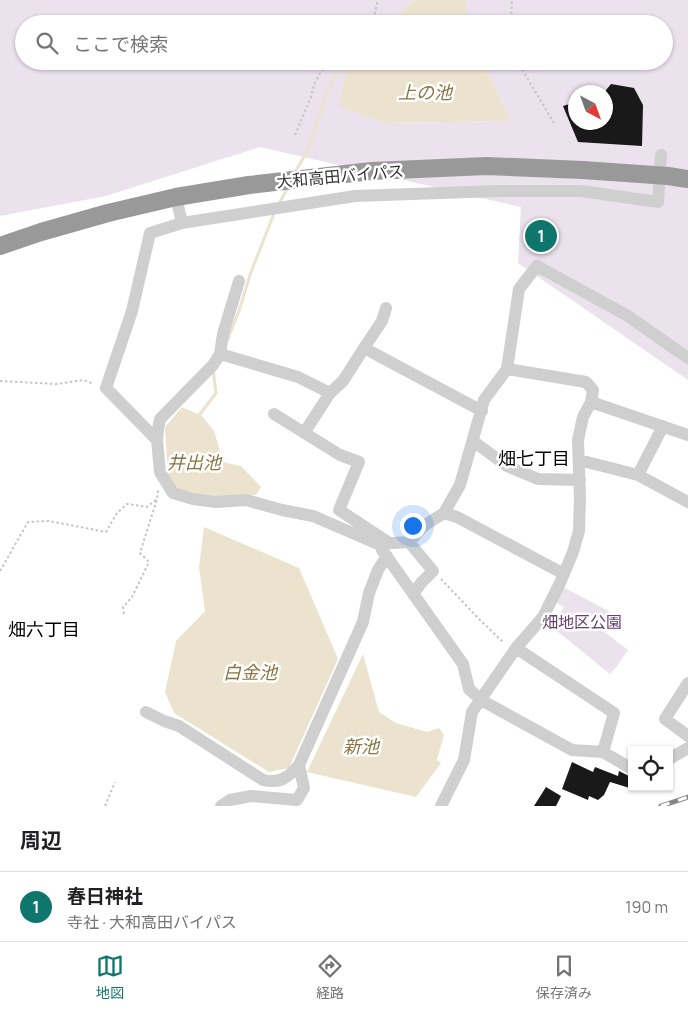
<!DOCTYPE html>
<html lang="ja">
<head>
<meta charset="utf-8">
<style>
	body { margin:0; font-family:Manrope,"Noto Sans JP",sans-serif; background:#f2f2f2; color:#202124 }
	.controls { position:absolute; right:15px; bottom:15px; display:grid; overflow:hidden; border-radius:0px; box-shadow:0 1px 4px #0004 }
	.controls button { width:45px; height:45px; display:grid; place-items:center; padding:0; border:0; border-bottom:1px solid #e0e0e0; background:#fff; color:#202124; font:25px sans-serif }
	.compass { position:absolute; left:568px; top:85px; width:45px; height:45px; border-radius:50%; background:#fff; box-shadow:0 1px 4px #0004; rotate:139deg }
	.you { position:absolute; left:412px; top:525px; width:18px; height:18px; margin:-12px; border:4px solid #fff; border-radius:50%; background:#1a73e8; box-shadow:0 0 0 8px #1a73e833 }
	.badge { display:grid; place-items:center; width:32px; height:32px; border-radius:50%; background:#0f766e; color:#fff; font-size:16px; font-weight:700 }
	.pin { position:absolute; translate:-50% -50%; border:2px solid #fff; box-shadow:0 1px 5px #0006 }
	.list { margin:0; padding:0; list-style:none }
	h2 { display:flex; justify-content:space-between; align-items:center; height:65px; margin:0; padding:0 20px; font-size:21px }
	h2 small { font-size:16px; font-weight:400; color:#757577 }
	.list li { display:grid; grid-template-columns:32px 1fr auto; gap:15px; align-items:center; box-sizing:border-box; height:70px; padding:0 20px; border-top:1px solid #e0e0e0 }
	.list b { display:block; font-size:19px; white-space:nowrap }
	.list p { margin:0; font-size:16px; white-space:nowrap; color:#757577 }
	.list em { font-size:16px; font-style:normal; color:#757577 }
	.icon { flex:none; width:28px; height:28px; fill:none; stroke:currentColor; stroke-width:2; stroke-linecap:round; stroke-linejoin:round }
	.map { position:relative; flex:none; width:688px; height:806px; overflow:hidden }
	.search { position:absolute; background:#fff; box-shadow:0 1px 4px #0004; left:15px; right:15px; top:15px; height:55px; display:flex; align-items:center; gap:12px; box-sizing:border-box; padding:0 18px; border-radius:28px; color:#757577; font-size:19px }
	.sheet { height:135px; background:#fff }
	nav { display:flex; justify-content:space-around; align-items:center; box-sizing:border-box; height:70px; border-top:1px solid #e0e0e0; background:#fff; font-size:14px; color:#757577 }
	nav a { display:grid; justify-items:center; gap:2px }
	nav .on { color:#0f766e }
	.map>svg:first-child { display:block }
	.green { fill:#ebe2ed; fill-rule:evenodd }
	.water { fill:#ece3cf }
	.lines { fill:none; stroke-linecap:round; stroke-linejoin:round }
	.stream { stroke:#ece3cf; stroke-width:3 }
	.building { fill:#191919 }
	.path { stroke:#c6c6c6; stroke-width:2; stroke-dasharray:2.5 2.5; stroke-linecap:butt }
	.minor { stroke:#cfcfcf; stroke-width:12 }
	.highway { stroke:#999; stroke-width:18 }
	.rail-casing { stroke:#878787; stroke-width:5 }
	.rail { stroke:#fff; stroke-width:3; stroke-dasharray:9; stroke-linecap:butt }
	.labels { text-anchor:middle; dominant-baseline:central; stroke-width:5; stroke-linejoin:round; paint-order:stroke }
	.street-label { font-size:16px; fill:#323232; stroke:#fff }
	.park-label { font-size:16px; fill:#65416c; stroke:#fff }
	.water-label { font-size:18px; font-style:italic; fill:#8a7441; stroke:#fff }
	.neighbourhood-label { font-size:18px; fill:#000; stroke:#fff }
</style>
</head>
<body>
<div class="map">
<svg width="688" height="806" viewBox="0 0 688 806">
	<rect width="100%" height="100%" fill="#fff"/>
	<path class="green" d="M0 0H415L388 24H24V61H394L393 68 339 105 385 123 511 121 482 61H664V24H466V3L464 0H688V380L518 263 521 207 260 147 106 196 0 216ZM576 92H606V122H576Z
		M563 587 614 614 603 631 628 650 617 666 610 674 552 627 564 607 555 602Z"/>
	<path class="water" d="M415 0H464L466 3V24H388Z
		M394 61H482L511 121 385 123 339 106 348 65 393 68Z
		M182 407 202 416 214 431 223 462 241 466 261 487 256 495 227 497 199 494 175 489 168 479 165 427Z
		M204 527 299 568 338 659 289 768 269 772 174 713 165 692 176 641 205 611 199 567Z
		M363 654 379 712 396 723 427 732 439 728 444 735 437 760 441 763 416 797 307 772Z"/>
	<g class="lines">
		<path class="stream" d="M295 173C300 163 306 154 310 145 320 117 326 86 344 61
			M279 204 288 187
			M228 339 239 311 251 272 275 211
			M199 417 200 414 216 393 213 369"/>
	</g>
	<path class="building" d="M611 84 634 88 643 105 642 146 578 142 563 106 576 102V122H606V90Z
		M572 762 593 772 595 767 618 776 619 771 631 777 630 782H632L633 789 610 782 604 795 598 800 589 796 588 800 562 789Z
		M546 787 561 796 556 806H534Z"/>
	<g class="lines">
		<path class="path" d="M372 24 378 0
			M511 24 512 0
			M517 61 554 123
			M295 135 311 97 314 84 321 72 334 61
			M0 381 57 384 83 380 94 384
			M0 571 28 522 49 521 106 532 117 513 127 504 147 507 157 499 158 490
			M441 579 479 619 504 643
			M124 614 123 607 132 597 149 562 140 553 157 499
			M105 806 115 782"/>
		<path class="minor" d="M661 155 658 202 581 191H497L355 196 182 223 150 233 132 311 106 388 157 440 160 472 173 493 193 499 216 502 246 500 282 510 313 516 378 544 409 542 425 525 444 513 460 485 484 400 507 369 519 289 537 266 628 316 688 358
			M176 197 182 223
			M364 348 382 321 386 308
			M220 354 298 377 330 393
			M591 402 688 435
			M274 414 340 455 359 462 339 510 388 542
			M304 433 330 393 343 381 364 348 482 411
			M157 440 158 429 160 419 213 365 220 354 223 334 239 281
			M473 441 507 466 538 479 580 480
			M579 460 638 475 688 502
			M638 475 663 426
			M444 513 457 517 564 574
			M409 542 433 571 421 583 414 593
			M382 550 463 664 469 689 481 700 572 750 603 752 632 769
			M516 648 614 713 603 752
			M688 683 665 719 688 736
			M146 712 164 721 179 726 263 780C280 784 289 777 299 765L363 622 369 593 378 570 387 556
			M669 759 688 748
			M221 806 230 800 251 796 297 800 304 788 299 765
			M441 806 464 760 472 712 516 648 543 617 560 583 573 552 579 531 580 498 578 440 583 417 591 402 593 390 586 382 507 369"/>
		<path class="highway" d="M0 246 41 232 108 213 176 197 249 185 372 171 487 166 583 170 668 176 688 179"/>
		<defs>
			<path id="rail" d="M661 806 688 797"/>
		</defs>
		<use href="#rail" class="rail-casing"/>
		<use href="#rail" class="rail"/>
	</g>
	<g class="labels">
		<g class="street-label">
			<text transform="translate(340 176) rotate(-5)">大和高田バイパス</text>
		</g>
		<g class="park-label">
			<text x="582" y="622">畑地区公園</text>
		</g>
		<g class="water-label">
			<text x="425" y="92">上の池</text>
			<text x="194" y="462">井出池</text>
			<text x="250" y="672">白金池</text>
			<text x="361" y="746">新池</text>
		</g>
		<g class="neighbourhood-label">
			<text x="534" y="458">畑七丁目</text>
			<text x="44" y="629">畑六丁目</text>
		</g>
	</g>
</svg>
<div class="controls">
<button><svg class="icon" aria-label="locate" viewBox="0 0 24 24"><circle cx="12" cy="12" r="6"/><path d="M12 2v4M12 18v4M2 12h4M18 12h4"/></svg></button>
</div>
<svg class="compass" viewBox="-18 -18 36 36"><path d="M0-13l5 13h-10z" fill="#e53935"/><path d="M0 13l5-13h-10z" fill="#757577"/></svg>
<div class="you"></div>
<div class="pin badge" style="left:541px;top:236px">1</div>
<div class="search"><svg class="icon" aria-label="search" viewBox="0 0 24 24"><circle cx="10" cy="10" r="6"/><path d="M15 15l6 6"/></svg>ここで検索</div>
</div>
<section class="sheet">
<h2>周辺<small></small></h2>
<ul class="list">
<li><span class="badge">1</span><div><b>春日神社</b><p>寺社 · 大和高田バイパス</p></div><em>190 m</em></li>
</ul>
</section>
<nav>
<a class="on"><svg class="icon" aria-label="map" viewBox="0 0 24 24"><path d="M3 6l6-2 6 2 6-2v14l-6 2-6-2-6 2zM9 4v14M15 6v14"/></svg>地図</a>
<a><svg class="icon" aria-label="directions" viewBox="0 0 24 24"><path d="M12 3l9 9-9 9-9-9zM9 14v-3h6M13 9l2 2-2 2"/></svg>経路</a>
<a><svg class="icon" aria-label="saved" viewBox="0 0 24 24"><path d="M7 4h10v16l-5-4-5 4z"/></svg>保存済み</a>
</nav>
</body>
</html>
